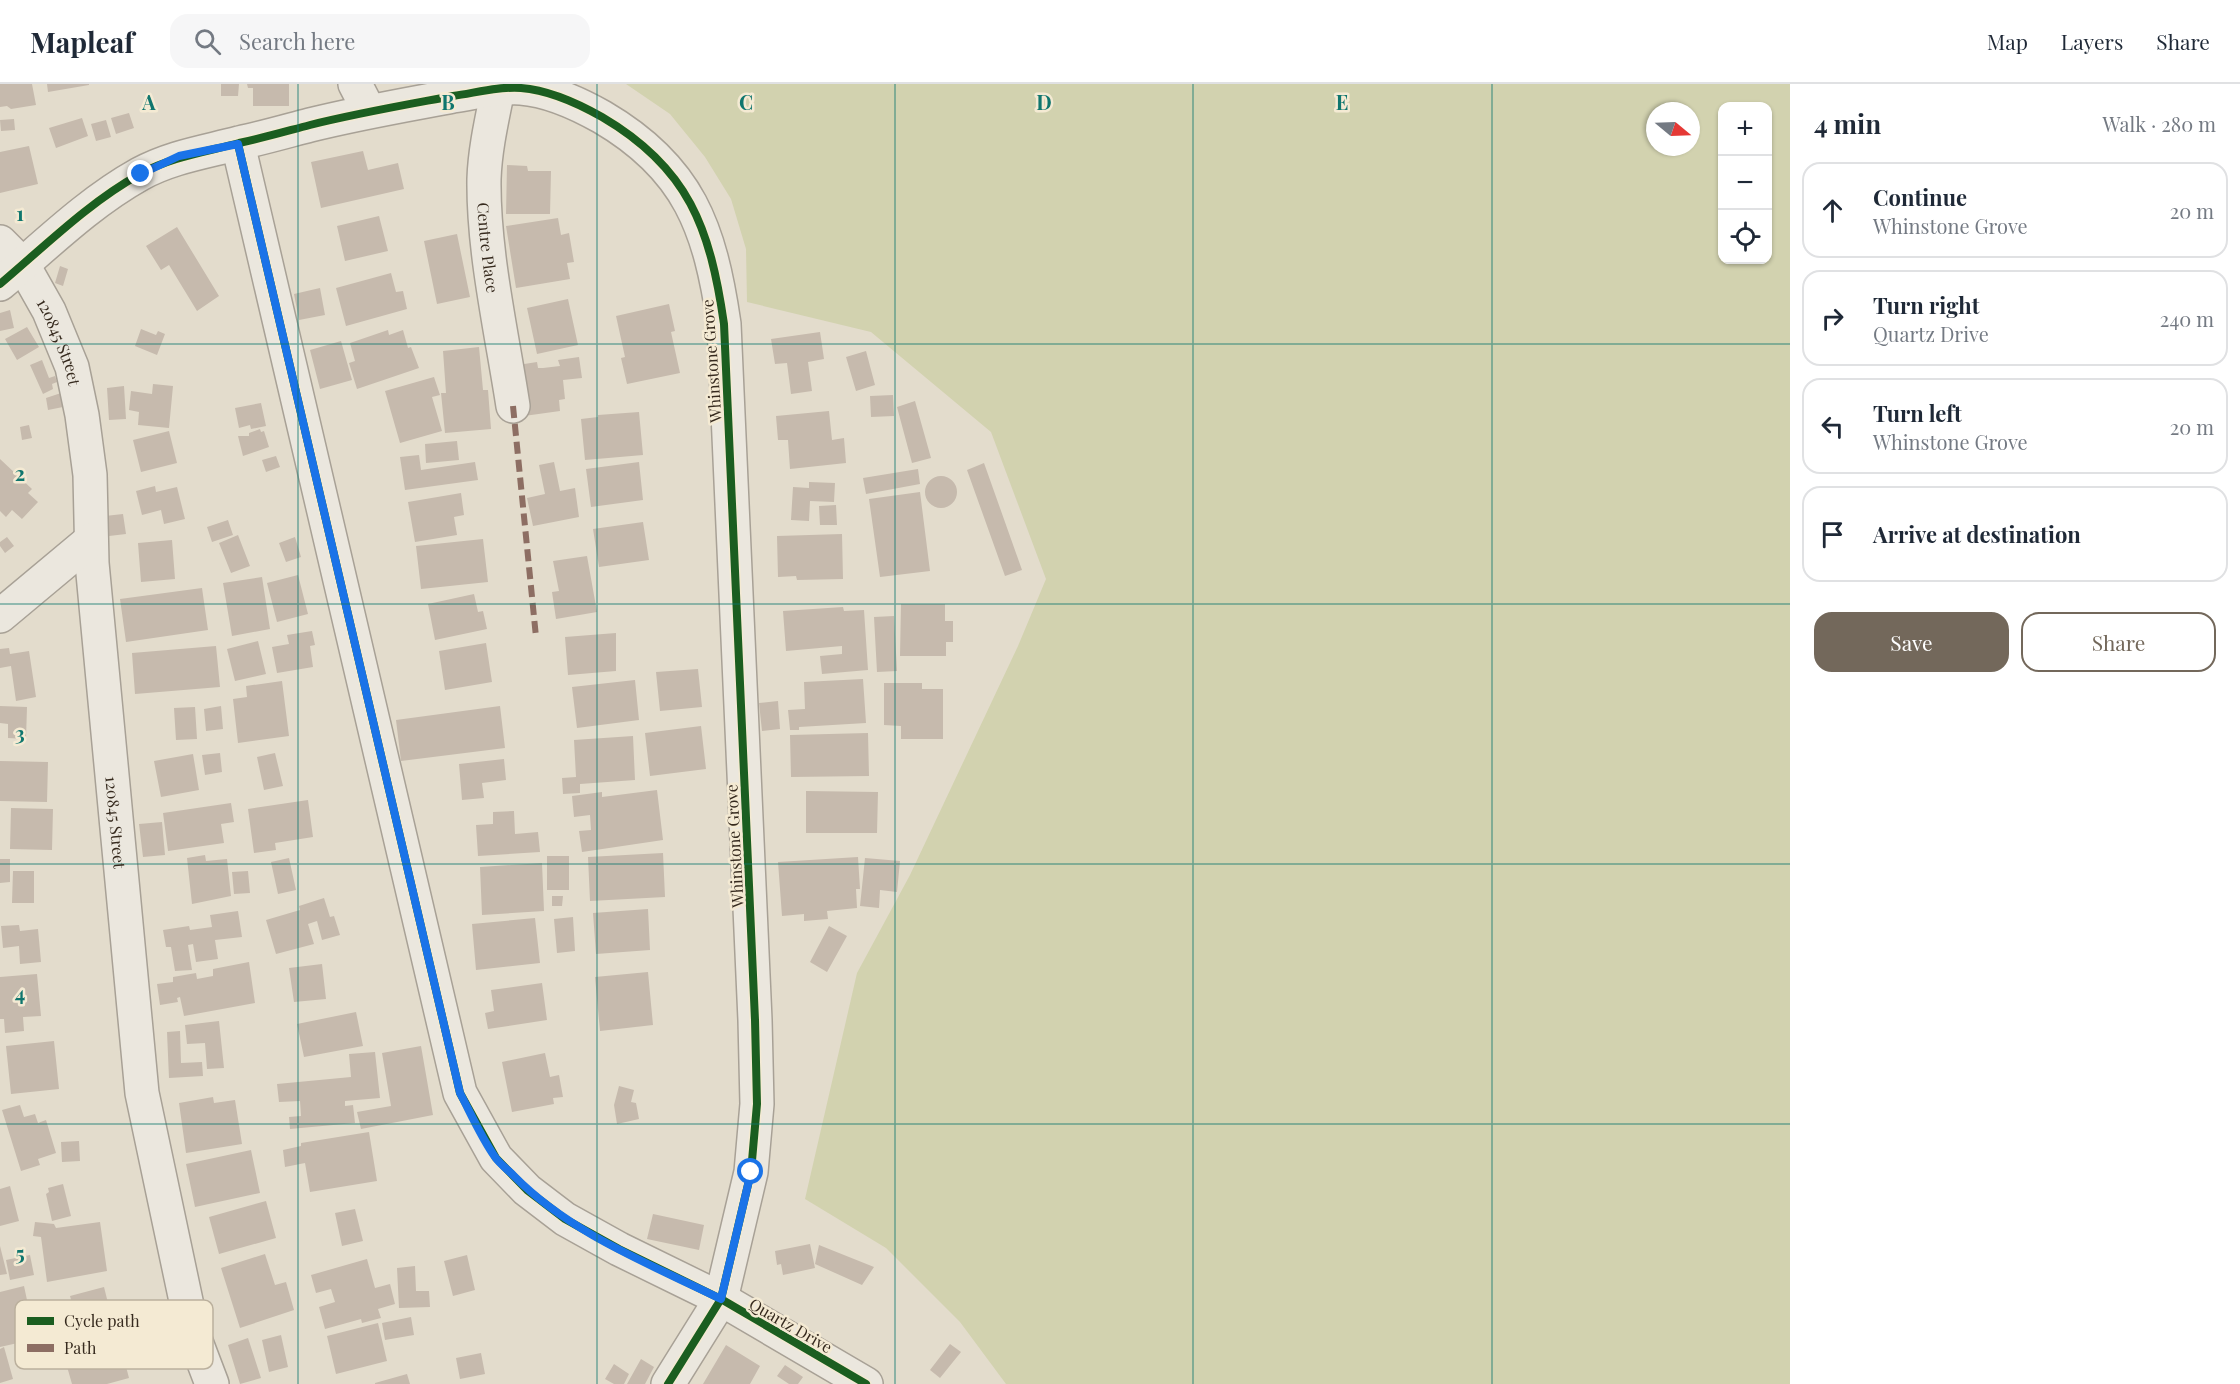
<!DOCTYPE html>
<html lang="en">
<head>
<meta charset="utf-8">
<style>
	body { margin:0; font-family:"Playfair Display",serif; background:#f6f6f7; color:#1f2937 }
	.controls { position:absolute; right:18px; top:18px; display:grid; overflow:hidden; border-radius:12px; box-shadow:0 2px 4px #0004 }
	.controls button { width:54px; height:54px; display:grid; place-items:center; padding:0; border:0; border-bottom:2px solid #e0e1e3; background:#fff; color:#1f2937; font:30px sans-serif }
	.compass { position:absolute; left:1646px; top:18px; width:54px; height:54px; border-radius:50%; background:#fff; box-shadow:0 2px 4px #0004; rotate:109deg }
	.stop { position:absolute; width:18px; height:18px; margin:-14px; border:4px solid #1a73e8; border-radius:50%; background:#fff }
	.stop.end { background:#1a73e8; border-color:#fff; box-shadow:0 2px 6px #0008 }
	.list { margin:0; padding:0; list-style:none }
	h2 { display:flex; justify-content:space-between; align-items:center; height:78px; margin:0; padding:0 24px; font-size:26px }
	h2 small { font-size:20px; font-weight:400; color:#747a83 }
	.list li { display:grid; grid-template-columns:39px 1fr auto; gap:18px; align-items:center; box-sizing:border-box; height:96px; margin:0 12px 12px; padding:0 12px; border:2px solid #e0e1e3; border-radius:18px }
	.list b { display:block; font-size:22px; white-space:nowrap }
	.list p { margin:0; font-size:20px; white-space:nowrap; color:#747a83 }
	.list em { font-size:20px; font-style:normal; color:#747a83 }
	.actions { display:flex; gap:12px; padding:18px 24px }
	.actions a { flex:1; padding:14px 0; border:2px solid #73685b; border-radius:18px; text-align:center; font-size:21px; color:#73685b }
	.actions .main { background:#73685b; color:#fff }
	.icon { flex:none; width:33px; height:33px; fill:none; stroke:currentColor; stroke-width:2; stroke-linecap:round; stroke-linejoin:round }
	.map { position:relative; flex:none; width:1790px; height:1300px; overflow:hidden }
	header { display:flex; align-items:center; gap:36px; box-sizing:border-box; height:84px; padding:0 30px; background:#fff; border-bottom:2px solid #e0e1e3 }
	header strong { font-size:28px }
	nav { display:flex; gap:33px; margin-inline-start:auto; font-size:21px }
	.search { width:420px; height:54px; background:#f6f6f7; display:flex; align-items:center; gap:15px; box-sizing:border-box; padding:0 21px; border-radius:18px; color:#747a83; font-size:22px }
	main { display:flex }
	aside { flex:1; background:#fff }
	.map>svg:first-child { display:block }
	.green { fill:#d2d2af; fill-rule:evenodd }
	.building { fill:#c6baad }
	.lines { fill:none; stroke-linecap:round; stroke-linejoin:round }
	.street-casing { stroke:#a8a196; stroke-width:36 }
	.street { stroke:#ebe7de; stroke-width:33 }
	.quiet { stroke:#8d6e63; stroke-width:6; stroke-dasharray:12 6; stroke-linecap:butt }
	.cycleway-casing { stroke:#f4ead3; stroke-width:11 }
	.cycleway { stroke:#1b5e20; stroke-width:8 }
	.route { stroke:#1a73e8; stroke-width:8 }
	.grid { fill:none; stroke:#0f766e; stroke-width:1.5; stroke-opacity:0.55 }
	.labels { text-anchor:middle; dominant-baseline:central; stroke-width:5; stroke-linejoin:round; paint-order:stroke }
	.street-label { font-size:16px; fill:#362a1e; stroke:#f4ead3 }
	.key { fill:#f4ead3; stroke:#bbb09d; stroke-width:1.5 }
	.key-label { font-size:16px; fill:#362a1e }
	.grid-label { font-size:20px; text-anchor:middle; font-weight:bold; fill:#0f766e; stroke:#f4ead3; stroke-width:5; stroke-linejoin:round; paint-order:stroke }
</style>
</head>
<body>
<header>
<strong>Mapleaf</strong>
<div class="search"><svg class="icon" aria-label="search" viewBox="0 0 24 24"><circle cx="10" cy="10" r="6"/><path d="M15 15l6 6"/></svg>Search here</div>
<nav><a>Map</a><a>Layers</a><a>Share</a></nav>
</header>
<main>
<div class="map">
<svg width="1790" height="1300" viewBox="0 0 1790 1300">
	<rect width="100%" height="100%" fill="#e3dccc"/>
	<path class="green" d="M626 0H1790V1300H1006L960 1238 886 1164 805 1115 857 889 910 791 1018 562 1046 495 991 348 871 248 747 218 746 165 731 115 705 73 670 30ZM1722 22H1768V176H1722ZM1655 27H1691V63H1655Z"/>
	<path class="building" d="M0 0H32L36 21 11 25 7 22 0 23Z
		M47 0H89V1L48 8Z
		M221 0H239L238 12H221Z
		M247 0H289V22H253V4H248Z
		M129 29 134 44 116 50 111 34Z
		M82 34 88 52 56 64 49 44Z
		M14 35 15 46 1 47 0 36Z
		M106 36 111 53 96 57 91 40Z
		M29 62 38 100 0 109V68Z
		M363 67 368 86 398 79 404 105 321 124 311 78Z
		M507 81 527 82 528 87H551L550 130H506Z
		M379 132 388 167 345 177 337 142Z
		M558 134 561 151 569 149 574 178 567 179 570 195 516 204 506 142Z
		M177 143 219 212 197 227 169 181 161 186 146 162Z
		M457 150 470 213 437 220 424 157Z
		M60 182 68 185 63 202 55 199Z
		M391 189 396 208 403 207 407 225 346 242 336 204Z
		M320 204 325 231 299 236 294 210Z
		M568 215 578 261 537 270 527 224Z
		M669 220 675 247 671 248 680 289 627 300 621 274 625 273 616 232Z
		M10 226 14 244 0 247V229Z
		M27 243 39 263 17 276 5 255Z
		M141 245 156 251 158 247 165 250 157 271 135 262Z
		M388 246 389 251 403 246 408 264 411 263 419 284 357 305 349 279 355 277 350 259Z
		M820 248 824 275 808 278 812 307 791 310 787 279 775 280 771 255Z
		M341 257 352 296 320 305 310 266Z
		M479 263 483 306H488L491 345 445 349 441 309H446L443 267Z
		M866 267 875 301 856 307 846 273Z
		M579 273 582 294 563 296 565 315 559 316 560 327 524 332 518 281 537 278 538 284H543L560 282 558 276Z
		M42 276 49 294 55 292 57 298 52 300 53 305 43 310 30 281Z
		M434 293 440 311 432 313 442 347 400 359 385 307Z
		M153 300 173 302 169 344 138 341 139 328 129 326 131 307 152 310Z
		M124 302 126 335 109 336 107 304Z
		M61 309 63 323 48 326 46 314Z
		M893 311 894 332 871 333 870 312Z
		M915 317 931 374 912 379 897 323Z
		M261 319 266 342 251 345 250 341 239 344 235 324Z
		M829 327 832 356 844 354 846 379 790 385 788 356H778L776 332Z
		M639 328 643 371 585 376 581 335 598 333V331Z
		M29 341 32 354 22 356 20 343Z
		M260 345 261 348 264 347 269 363 243 372 238 352H249V349Z
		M169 347 177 379 141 388 133 356Z
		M457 357 459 376 426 379 425 360Z
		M419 371 421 386 475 378 478 396 405 406 400 373Z
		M276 372 280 383 266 388 262 376Z
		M0 375 32 405 28 409 38 418 22 435 12 426 6 433 0 427Z
		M554 378 560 407 575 404 579 433 533 442 527 414 545 410 539 381Z
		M639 378 643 416 591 423 586 385Z
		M984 379 1022 486 1005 492 967 386Z
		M918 385 920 400 866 410 863 394Z
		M925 408a16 16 0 1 1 32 0a16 16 0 1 1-32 0Z
		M809 398 835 399 834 418 810 417 809 437 791 436 793 403 809 404Z
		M155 402 156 408 177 403 185 435 164 440 161 426 142 431 136 407Z
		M920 408 930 487 880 493 869 415Z
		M461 409 464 431 454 433 457 451 415 458 408 418Z
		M836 421 837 441H820L819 422Z
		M123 430 126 450 109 452 105 432Z
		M228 436 233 451 212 458 207 443Z
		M643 438 649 476 599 483 593 445Z
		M842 450 843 495 797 496 796 492 778 493 777 452Z
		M238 451 250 482 231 489 219 459Z
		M7 453 14 462 5 469 0 462V458Z
		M295 453 301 473 286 478 279 459Z
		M483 455 488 498 421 505 416 462Z
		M172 456 175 495 141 498 138 459Z
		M587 472 597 528 556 535 552 508 559 507 553 477Z
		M298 491 308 530 277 538 267 499Z
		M262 493 270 545 232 552 223 499Z
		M202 504 208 546 126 558 120 515Z
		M474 510 478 528 483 527 487 545 435 556 428 520Z
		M901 520H945V537H953V558H946V572H900Z
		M843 523 844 527 864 526 868 586 822 590 820 572 842 570V562L786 567 783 527Z
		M894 532 897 587 877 588 874 533Z
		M312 547 315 561 310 562 313 583 277 589 272 563 289 560 287 551Z
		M616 549V587L568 591 565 553Z
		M258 557 266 590 235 597 227 565Z
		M486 559 492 598 445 606 439 567Z
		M216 562 220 603 135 610 132 569Z
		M9 564 10 570 29 567 36 613 16 617 11 582 0 584V565Z
		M698 585 702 623 660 627 656 588Z
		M863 595 866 639 799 643V646H790L788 626 805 625 804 598Z
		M635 596 639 636 577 644 572 603Z
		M282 597 289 652 238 659 233 615 247 613 246 602Z
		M884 599H922V605H943V655H901V642L884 641Z
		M778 617 780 645 762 647 759 619Z
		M0 622 27 623 26 655 8 654V640L0 639Z
		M221 622 223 645 206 647 204 625Z
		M500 622 505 664 401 677 396 636Z
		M195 623 197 655 176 656 174 624Z
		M701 642 706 685 650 692 645 649Z
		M868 649 869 692 791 693 790 651Z
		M633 652 635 696 580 700V709L563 710 562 694 576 693 574 656Z
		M220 669 222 688 205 691 202 671Z
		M275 669 283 702 264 706 257 673Z
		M193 670 199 706 161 713 154 677Z
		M504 675 506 696 482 699 484 714 462 716 459 680Z
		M0 677 48 678 47 718 0 717Z
		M657 706 663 756 582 768 579 747 591 746 590 731 574 733 572 712 602 708V713Z
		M806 707 878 708 877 749H806Z
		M308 716 313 753 275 759 276 766 254 769 248 725Z
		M231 719 234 738 221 740 224 759 168 767 163 729Z
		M11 724 53 725 52 766 10 765Z
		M514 727 515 750 538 748 540 768 478 772 476 741 493 740V728Z
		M162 738 165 771 143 773 139 740Z
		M663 769 665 813 590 817 588 773Z
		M205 771 206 777 227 775 231 812 192 820 187 774Z
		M547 772H569V806H547Z
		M858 773 860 805H856L857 824 827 827 828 835 804 837V830L782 832 778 778Z
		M289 774 296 806 278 810 271 778Z
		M865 774 900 777 897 808 880 806 879 824 860 822Z
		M0 775H10V798L0 799Z
		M542 779 544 827 482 831 480 783Z
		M13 787H34V819H12Z
		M248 787 250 809 234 810 232 788Z
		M552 812H563L562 822H552Z
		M324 814 330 833 334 832 340 851 322 856 317 837 308 840 314 860 276 870 266 836 300 826 299 822Z
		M648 825 650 866 596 870 593 829Z
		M238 827 242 853 215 856 218 875 196 878 193 860 188 861 192 886 175 887 171 863H166L163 846 189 842 190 846 212 843 210 831Z
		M573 833 575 867 557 869 554 835Z
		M535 834 540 879 476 886 472 840Z
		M19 841 20 847 38 845 41 878 20 880 19 862 3 864 1 842Z
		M829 842 847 852 827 888 810 878Z
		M249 878 255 919 184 932 180 913 177 914 178 918 160 921 157 900 173 898V893L196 889 197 895 213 892V885Z
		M322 880 326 915 294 918 289 884Z
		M648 888 653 941 600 947 595 893Z
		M37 890 41 932 23 933 24 947 5 949 4 935H0V893Z
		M542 899 547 936 488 945 485 929 494 927 491 906Z
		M356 928 363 962 304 973 297 940Z
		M219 937 224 984 207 985 205 959 187 960 185 941Z
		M180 947 181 979 202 978 203 992 169 994 167 948Z
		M54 957 59 1005 11 1010 6 962Z
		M421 962 433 1031 361 1045 357 1028 391 1022 382 969Z
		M375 968 380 1014 345 1017V1022L353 1021 355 1039 290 1045 289 1033 301 1032 300 1017 279 1018 277 1000 351 993 349 970Z
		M545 969 550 993 559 991 563 1013 553 1014 554 1020 512 1028 502 978Z
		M619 1002 634 1006 631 1018 636 1019 639 1035 617 1040 614 1021Z
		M213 1013 214 1019 235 1016 242 1060 186 1069 179 1019Z
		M20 1021 24 1033 35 1030 38 1039 46 1036 56 1069 38 1075 40 1081 21 1087 2 1026Z
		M369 1048 377 1097 310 1108 305 1079 285 1083 283 1066 301 1062V1059Z
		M79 1057 80 1077 62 1078 61 1058Z
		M251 1066 260 1109 195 1123 186 1080Z
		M63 1100 71 1132 52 1137 46 1110 49 1108 48 1104Z
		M10 1102 19 1137 0 1142V1105Z
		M266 1117 276 1154 219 1170 209 1133Z
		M355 1125 363 1157 342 1162 335 1129Z
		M653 1130 704 1141 699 1166 647 1155Z
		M35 1138 54 1140 56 1144 100 1138 107 1187 47 1198 41 1153 33 1152Z
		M810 1160 815 1184 783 1191 781 1180 777 1181 775 1167Z
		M819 1161 874 1183 862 1201 815 1180Z
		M0 1162 7 1190 0 1191Z
		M265 1170 275 1201 286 1198 294 1226 240 1244 221 1184Z
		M30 1171 34 1191 10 1196 6 1176Z
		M467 1171 475 1206 453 1212 444 1177Z
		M367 1175 375 1204 390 1200 395 1220 378 1225 381 1234 362 1239 361 1235 325 1245 319 1223 335 1218 331 1205 316 1209 311 1191Z
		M415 1182 416 1207H429L430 1223 399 1224 397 1184Z
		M24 1202 33 1244 29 1245 31 1256 0 1263V1208Z
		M104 1203 115 1247 63 1260 55 1227 73 1223 70 1212Z
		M411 1233 414 1251 385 1256 382 1239Z
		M378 1239 387 1277 336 1290 327 1252Z
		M281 1251 288 1283 269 1288 262 1256Z
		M248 1254 261 1294 240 1300 228 1261Z
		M119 1256 129 1294 107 1300H72L64 1272Z
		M950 1260 961 1268 940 1294 930 1286Z
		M726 1261 760 1282 750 1300H703Z
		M4 1263 13 1295 0 1299V1265Z
		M481 1269 485 1290 460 1295 456 1274Z
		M641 1275 654 1283 645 1300H627Z
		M614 1280 629 1290 624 1300H614L605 1295Z
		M785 1281 803 1293 798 1300H789L777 1292Z
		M407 1290 410 1300H375V1299Z"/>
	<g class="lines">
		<defs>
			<g id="street">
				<path d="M355 0 369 27"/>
				<path id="s1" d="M498 5C492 35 485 65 484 95 483 168 502 250 513 322"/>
				<path d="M238 60 460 1009 496 1074 527 1106 565 1135 619 1165 721 1215 866 1300"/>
				<path id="s2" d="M0 158 23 181 49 227 72 283 82 331 90 391 92 479 142 1009 193 1250 212 1300"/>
				<path d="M0 200C45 162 88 119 140 90 171 73 205 68 239 59 263 54 287 47 310 41 358 29 405 21 453 12 475 9 499 2 521 4 548 6 579 20 602 33 689 84 710 144 724 240L755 936 757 1020 751 1088 721 1215 668 1300"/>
				<path d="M0 532 91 456"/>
			</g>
		</defs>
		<use href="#street" class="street-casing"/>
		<use href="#street" class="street"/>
		<path class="quiet" d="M513 322 536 553"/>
		<defs>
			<path id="cycleway" d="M238 60 460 1009 496 1074 527 1106 565 1135 619 1165 721 1215 866 1300
				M0 200C45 162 88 119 140 90 171 73 205 68 239 59 263 54 287 47 310 41 358 29 405 21 453 12 475 9 499 2 521 4 548 6 579 20 602 33 689 84 710 144 724 240L755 936 757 1020 751 1088 721 1215 668 1300"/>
		</defs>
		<use href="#cycleway" class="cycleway-casing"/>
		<use href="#cycleway" class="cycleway"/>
	</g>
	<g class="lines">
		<path class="route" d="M141 90 179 72 238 60 460 1009C471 1030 481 1053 495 1073 500 1080 508 1086 514 1092 571 1150 650 1180 721 1215L751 1088"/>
	</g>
	<path class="grid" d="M298 0V1300M597 0V1300M895 0V1300M1193 0V1300M1492 0V1300M0 260H1790M0 520H1790M0 780H1790M0 1040H1790"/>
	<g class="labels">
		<g class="street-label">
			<text stroke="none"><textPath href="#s1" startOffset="160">Centre Place</textPath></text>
			<text stroke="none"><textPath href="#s2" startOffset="118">120845 Street</textPath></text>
			<text transform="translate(711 277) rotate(-94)">Whinstone Grove</text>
			<text stroke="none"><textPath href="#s2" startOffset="604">120845 Street</textPath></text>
			<text transform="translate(734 762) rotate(-93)">Whinstone Grove</text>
			<text transform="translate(791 1241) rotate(30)">Quartz Drive</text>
		</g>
	</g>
	<rect x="15" y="1216" width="198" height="69" rx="9" class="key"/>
	<rect x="27" y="1233" width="27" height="8" fill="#1b5e20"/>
	<rect x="27" y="1260" width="27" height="8" fill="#8d6e63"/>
	<g class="key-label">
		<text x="64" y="1243">Cycle path</text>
		<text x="64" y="1270">Path</text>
	</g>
	<g class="grid-label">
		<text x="149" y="26">A</text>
		<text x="448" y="26">B</text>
		<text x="746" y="26">C</text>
		<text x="1044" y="26">D</text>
		<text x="1342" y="26">E</text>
		<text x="20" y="137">1</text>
		<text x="20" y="397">2</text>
		<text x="20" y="657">3</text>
		<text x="20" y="917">4</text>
		<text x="20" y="1177">5</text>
	</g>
</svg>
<div class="controls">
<button>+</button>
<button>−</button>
<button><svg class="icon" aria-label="locate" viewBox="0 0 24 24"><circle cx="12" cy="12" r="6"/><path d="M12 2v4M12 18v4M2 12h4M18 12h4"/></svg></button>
</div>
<svg class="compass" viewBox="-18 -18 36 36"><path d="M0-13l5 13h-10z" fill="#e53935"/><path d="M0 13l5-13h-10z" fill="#747a83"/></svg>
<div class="stop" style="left:751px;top:1088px"></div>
<div class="stop end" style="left:141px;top:90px"></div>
</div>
<aside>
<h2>4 min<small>Walk · 280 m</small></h2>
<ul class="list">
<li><svg class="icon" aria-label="ahead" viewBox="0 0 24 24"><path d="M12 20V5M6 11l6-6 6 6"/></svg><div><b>Continue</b><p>Whinstone Grove</p></div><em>20 m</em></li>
<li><svg class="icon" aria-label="right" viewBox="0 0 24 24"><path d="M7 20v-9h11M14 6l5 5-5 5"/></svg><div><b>Turn right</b><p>Quartz Drive</p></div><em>240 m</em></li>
<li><svg class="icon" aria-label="left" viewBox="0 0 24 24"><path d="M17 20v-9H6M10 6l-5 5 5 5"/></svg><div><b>Turn left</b><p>Whinstone Grove</p></div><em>20 m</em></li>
<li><svg class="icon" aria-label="arrive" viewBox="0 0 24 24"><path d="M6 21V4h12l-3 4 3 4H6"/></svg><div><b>Arrive at destination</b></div></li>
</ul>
<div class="actions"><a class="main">Save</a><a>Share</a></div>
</aside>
</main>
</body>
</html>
